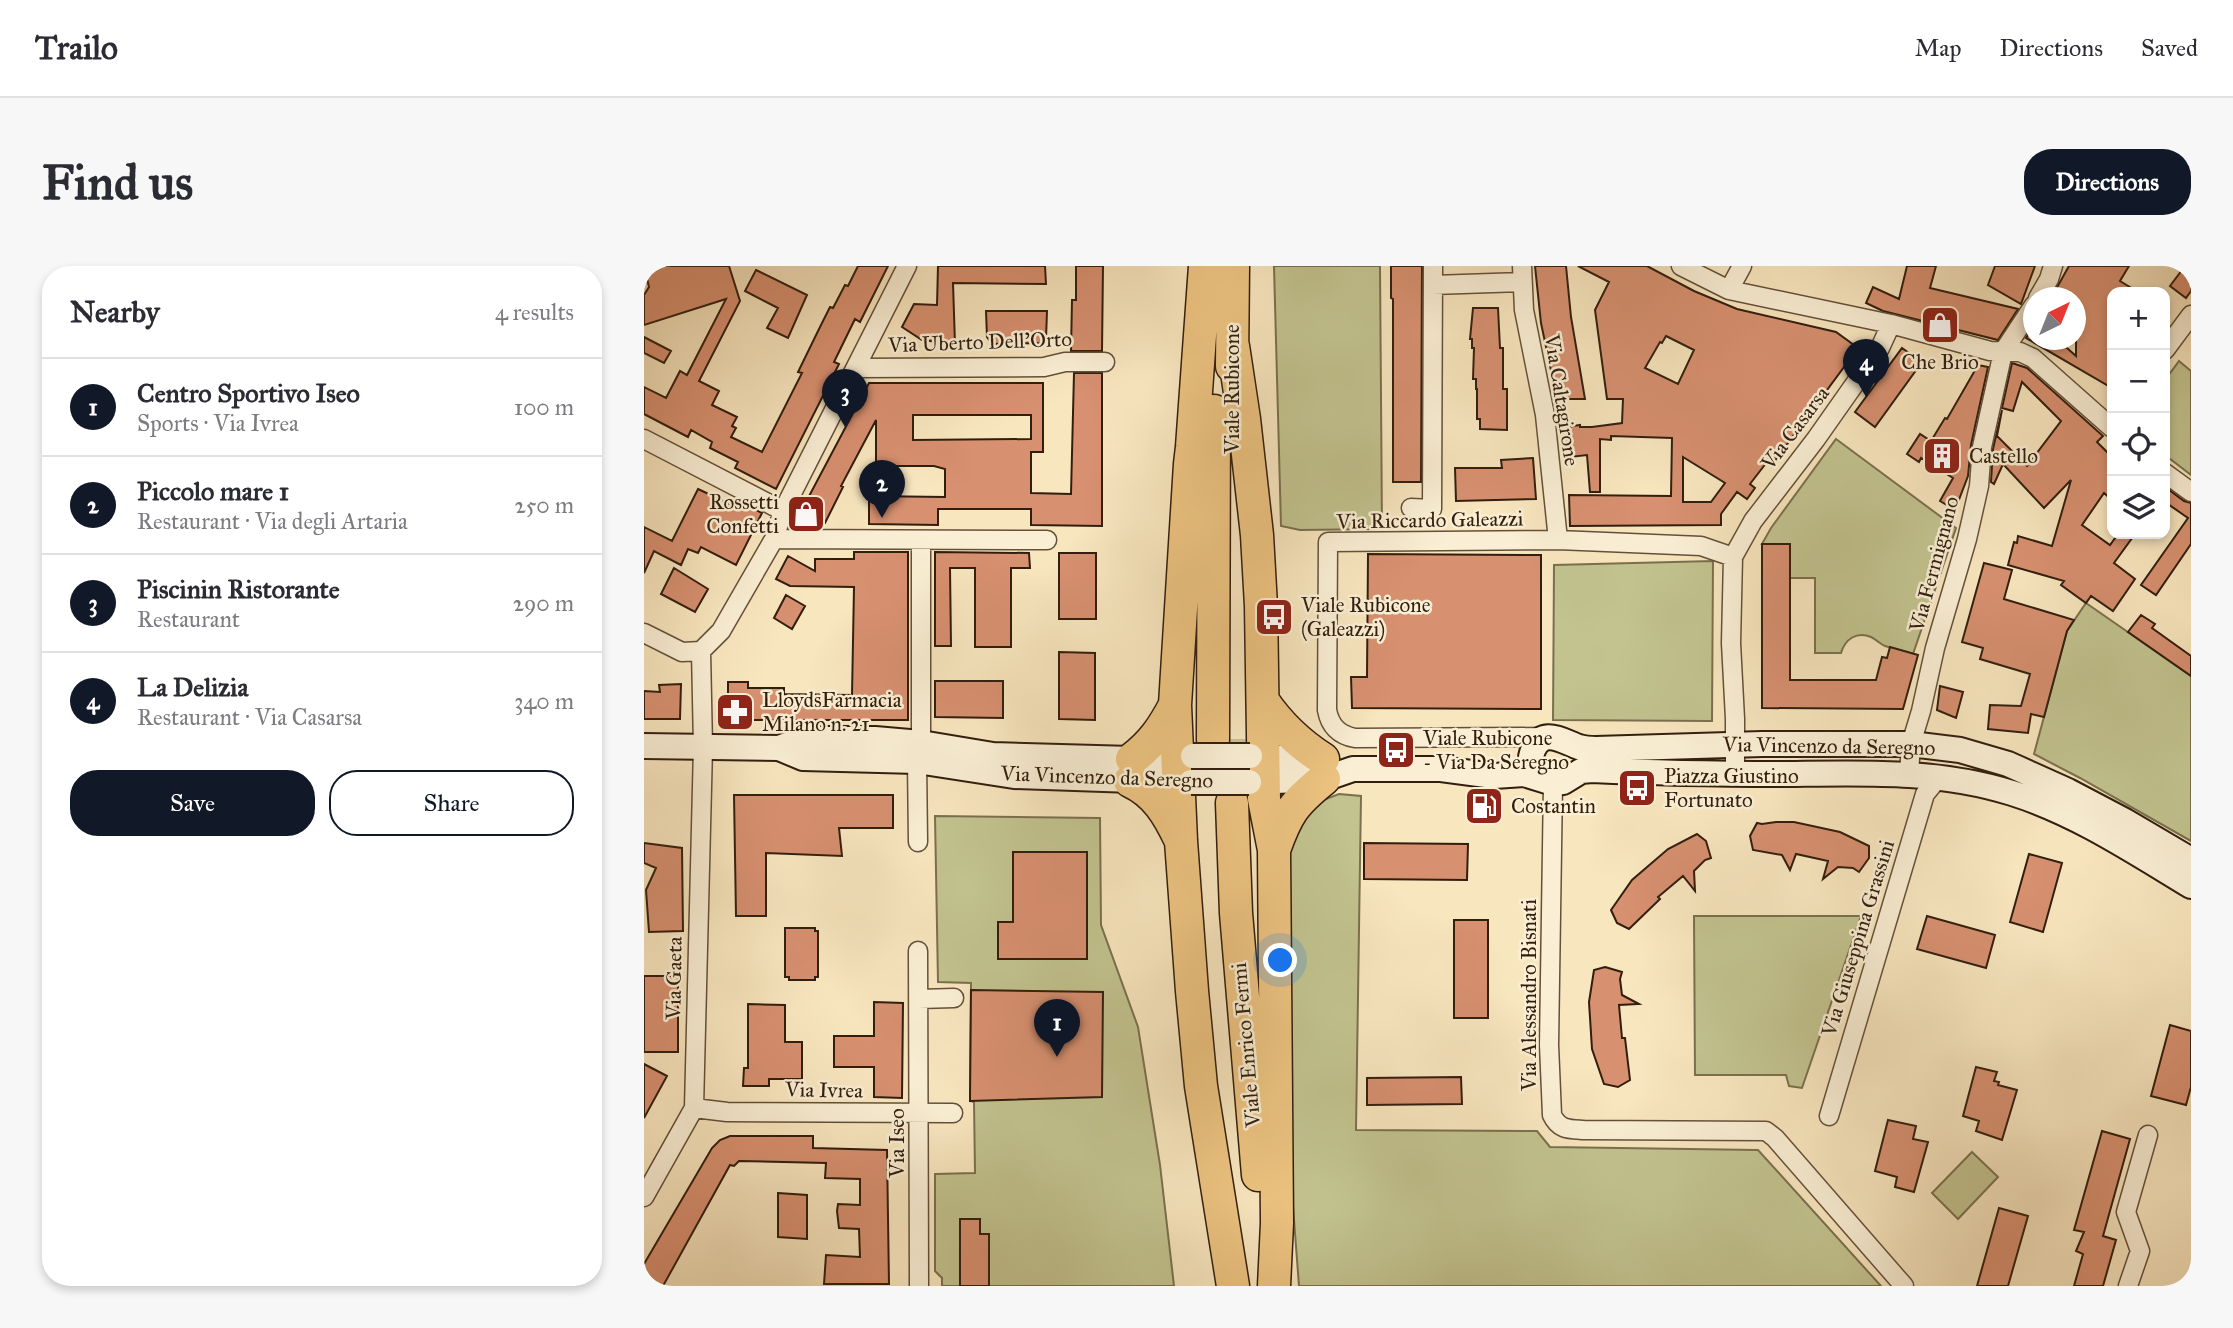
<!DOCTYPE html>
<html lang="en">
<head>
<meta charset="utf-8">
<style>
	body { margin:0; font-family:"IM FELL Great Primer",serif; background:#f7f7f7; color:#2b2b33 }
	.controls { position:absolute; right:21px; top:21px; display:grid; overflow:hidden; border-radius:14px; box-shadow:0 4px 10px #0003 }
	.controls button { width:63px; height:63px; display:grid; place-items:center; padding:0; border:0; border-bottom:2px solid #e1e1e2; background:#fff; color:#2b2b33; font:35px sans-serif }
	.compass { position:absolute; left:1379px; top:21px; width:63px; height:63px; border-radius:50%; background:#fff; box-shadow:0 4px 10px #0003; rotate:43deg }
	.you { position:absolute; left:637px; top:695px; width:24px; height:24px; margin:-18px; border:5px solid #fff; border-radius:50%; background:#1a73e8; box-shadow:0 0 0 10px #1a73e833 }
	.badge { display:grid; place-items:center; width:46px; height:46px; border-radius:50%; background:#111827; color:#fff; font-size:23px; font-weight:700 }
	.pin { position:absolute; translate:-50% -58px; filter:drop-shadow(0 2px 4px #0008) }
	.pin::after { content:''; position:absolute; top:37px; width:24px; height:21px; background:inherit; clip-path:polygon(0 0,100% 0,50% 100%) }
	.list { margin:0; padding:0; list-style:none }
	h2 { display:flex; justify-content:space-between; align-items:center; height:91px; margin:0; padding:0 28px; font-size:30px }
	h2 small { font-size:23px; font-weight:400; color:#7c7c81 }
	.list li { display:grid; grid-template-columns:46px 1fr auto; gap:21px; align-items:center; box-sizing:border-box; height:98px; padding:0 28px; border-top:2px solid #e1e1e2 }
	.list b { display:block; font-size:26px; white-space:nowrap }
	.list p { margin:0; font-size:23px; white-space:nowrap; color:#7c7c81 }
	.list em { font-size:23px; font-style:normal; color:#7c7c81 }
	.actions { display:flex; gap:14px; padding:21px 28px }
	.actions a { flex:1; padding:16px 0; border:2px solid #111827; border-radius:28px; text-align:center; font-size:24px; color:#111827 }
	.actions .main { background:#111827; color:#fff }
	.icon { flex:none; width:38px; height:38px; fill:none; stroke:currentColor; stroke-width:2; stroke-linecap:round; stroke-linejoin:round }
	.map { position:relative; flex:none; width:1547px; height:1020px; overflow:hidden; border-radius:28px }
	header { display:flex; align-items:center; gap:42px; box-sizing:border-box; height:98px; padding:0 35px; background:#fff; border-bottom:2px solid #e1e1e2 }
	header strong { font-size:33px }
	nav { display:flex; gap:38px; margin-inline-start:auto; font-size:24px }
	.intro { display:flex; align-items:center; justify-content:space-between; box-sizing:border-box; height:168px; padding:0 42px }
	h1 { margin:0; font-size:49px }
	.button { padding:18px 32px; border-radius:28px; background:#111827; color:#fff; font-size:24px; font-weight:700 }
	main { display:flex; gap:42px; padding:0 42px }
	aside { flex:1; background:#fff; border-radius:28px; box-shadow:0 4px 10px #0003 }
	.map>svg:first-child { display:block }
	.green { fill:#c2c38f; stroke:#7a704e; stroke-width:2 }
	.building { fill:#d79070; stroke:#321e0e; stroke-width:2; fill-rule:evenodd }
	.lines { fill:none; stroke-linecap:round; stroke-linejoin:round }
	.highway-tunnel { stroke:#d0be9c; stroke-width:32; stroke-dasharray:32 16; stroke-linecap:butt }
	.street-casing { stroke:#64503a; stroke-width:21 }
	.secondary-casing { stroke:#321e0e; stroke-width:28 }
	.highway-casing { stroke:#321e0e; stroke-width:35 }
	.street { stroke:#faefd5; stroke-width:18 }
	.secondary { stroke:#faefd5; stroke-width:24 }
	.highway { stroke:#ecc380; stroke-width:32 }
	.secondary-bridge-casing { stroke:#321e0e; stroke-width:28; stroke-linecap:butt }
	.secondary-bridge { stroke:#faefd5; stroke-width:24 }
	.labels { text-anchor:middle; dominant-baseline:central; stroke-width:5; stroke-linejoin:round; paint-order:stroke }
	.street-label { font-size:21px; fill:#321e0e; stroke:#faefd5 }
	.poi-label { font-size:21px; fill:#321e0e; stroke:#faefd5; text-anchor:start }
</style>
</head>
<body>
<header>
<strong>Trailo</strong>
<nav><a>Map</a><a>Directions</a><a>Saved</a></nav>
</header>
<div class="intro"><h1>Find us</h1><a class="button">Directions</a></div>
<main>
<aside>
<h2>Nearby<small>4 results</small></h2>
<ul class="list">
<li><span class="badge">1</span><div><b>Centro Sportivo Iseo</b><p>Sports · Via Ivrea</p></div><em>100 m</em></li>
<li><span class="badge">2</span><div><b>Piccolo mare 1</b><p>Restaurant · Via degli Artaria</p></div><em>250 m</em></li>
<li><span class="badge">3</span><div><b>Piscinin Ristorante</b><p>Restaurant</p></div><em>290 m</em></li>
<li><span class="badge">4</span><div><b>La Delizia</b><p>Restaurant · Via Casarsa</p></div><em>340 m</em></li>
</ul>
<div class="actions"><a class="main">Save</a><a>Share</a></div>
</aside>
<div class="map">
<svg width="1547" height="1020" viewBox="0 0 1547 1020">
	<rect width="100%" height="100%" fill="#f8e6bf"/>
	<filter id="stains"><feTurbulence type="fractalNoise" baseFrequency=".00286" numOctaves="4"/><feColorMatrix values="0 0 0 0 .2 0 0 0 0 .09 0 0 0 0 .02 0 0 0 .5 -.17"/></filter>
	<radialGradient id="worn" r=".72"><stop offset=".6" stop-color="#630" stop-opacity="0"/><stop offset="1" stop-color="#630" stop-opacity=".3"/></radialGradient>
	<path class="green" d="M630 0H736L738 263 656 264 637 260Z
		M1535 95 1547 105V209L1521 189V114Z
		M1192 173 1312 262 1269 388C1260 385 1250 383 1241 380 1236 378 1233 374 1227 371 1213 365 1201 373 1197 387H1171V312H1146V278H1118L1127 262Z
		M1069 295 1068 455 909 454 910 299Z
		M1442 337 1547 410V575L1436 512 1390 488 1423 365Z
		M695 528 717 530 712 864 893 865 906 881 1114 884 1237 1020H655L643 861 642 598 648 568 669 538Z
		M291 550 456 552 457 659 494 761 516 899 530 1020H298V1012L291 1005V908L331 907 330 836 326 835 327 717 294 716Z
		M1050 650H1217L1158 822 1145 820 1142 809H1051Z
		M1328 886 1354 911 1314 953 1288 927Z"/>
	<path class="building" d="M0 0H85L96 35 55 115 75 125 68 139 93 151 88 160 92 162 87 171 118 186 158 107 154 106 175 63 186 41 189 42 201 19 204 20 214 0H244L216 56 211 53 190 96 195 98 132 223 91 202 94 196 66 182 68 176 47 164 44 171 0 148V121L22 132 36 105 43 109 82 33 0 59V29L5 21Z
		M294 0H401L402 18 309 17 311 78 278 74 258 61 270 38 293 39Z
		M432 0H459L458 85H427L428 34H432Z
		M747 0H778L777 216H749V33L747 32Z
		M891 0H922L927 51 941 133H913L897 57Z
		M934 0H1003L1050 25 1093 43 1192 66 1214 82 1127 200 1123 196 1106 218 1111 222 1103 233 1093 226 1077 248V259L926 260 925 229 1027 230 1028 172 967 170V174L956 173V226H946L943 189 926 191 922 161 936 159V161H948L978 157 979 133H963L951 44 965 16ZM1022 70 1050 84 1034 118 1001 102 1016 76 1018 77ZM1039 191 1081 217 1067 236H1039Z
		M1263 0H1292L1286 22 1374 43 1354 74 1239 45 1222 37 1229 21 1255 33Z
		M1351 0H1391L1377 38 1344 19Z
		M1425 0H1485L1476 15 1494 26H1468V122L1382 72 1390 60V74H1414L1432 90V32H1407Z
		M1541 0H1547V25L1542 32 1526 20Z
		M112 4 163 29 144 72 123 62 134 42 101 25Z
		M829 42H854L856 82H859V123H863V164L836 163V153H833V123H832V113H829L830 82H828V73H826Z
		M342 45H403L402 73 399 77 348 78 343 71Z
		M0 71 27 85 20 97 0 87Z
		M1258 82 1278 96 1231 161 1211 146Z
		M1368 97 1383 102 1459 170 1453 176 1468 191V234L1460 227 1438 259 1466 279 1474 268H1491L1470 297 1491 313 1469 345 1447 330 1442 337 1417 319 1420 315 1364 299 1370 276 1373 277 1374 270 1408 280 1427 214 1400 242 1359 198 1350 218 1347 216 1349 183 1358 144 1353 170 1383 200 1417 155 1378 116 1369 145 1358 142Z
		M1334 99 1344 101 1327 179 1324 210 1311 244 1296 235 1309 212 1277 192 1275 196 1263 188 1276 168 1287 175 1301 152 1303 153Z
		M430 107H458V260L387 259V243H294V259L225 258V230L301 231V203L290 200H232V154L197 220 199 221 181 257 170 252 167 257 154 251 225 117H399V186H387V227L427 228ZM269 149H387V173L269 174Z
		M889 192 892 233 812 235 811 202H858L857 194Z
		M1521 221 1540 235 1547 237V278L1512 329 1497 319 1544 252 1521 236Z
		M54 223 94 242 97 236 118 247 92 299 57 281 54 287 44 283 37 299 10 285 0 307V261L28 275Z
		M1118 278H1146V414H1232L1238 391 1243 392 1246 381 1274 389 1259 443 1118 442Z
		M210 286H264V454H84V416H104V422H140V428L208 429 210 321 146 320 132 313 144 290 171 305V293H210Z
		M291 286 385 287 386 302H367V381H331V302H306L307 380H291Z
		M415 287H452V353H415Z
		M724 288 897 289V443L708 442 707 411H723Z
		M1340 297 1368 304 1360 333 1430 354 1423 365 1400 451 1387 448 1384 467 1344 463 1346 439 1377 440 1386 408 1336 393 1339 382 1318 376Z
		M30 302 64 323 51 346 17 328Z
		M142 329 161 340 148 363 130 352Z
		M1497 349 1511 358 1508 362 1547 390V410L1484 366Z
		M415 386 451 387V454L415 453Z
		M291 415H359V452L291 451Z
		M37 418 36 453H0V425L16 426 15 419Z
		M1296 420 1319 426 1312 452 1293 444Z
		M90 529H249V562H195L198 590 122 587V650H92Z
		M830 532H849V549L830 550Z
		M1132 556H1150L1196 566 1225 580V592L1215 606 1209 602 1194 601 1179 613 1184 595 1152 588 1146 604 1138 589 1109 584 1106 570 1113 557 1118 558Z
		M1053 568 1062 575 1067 592 1061 594 1050 605 1051 625 1039 610 1014 631 1016 633 985 663 973 657 967 644 988 614 1024 583Z
		M0 577 38 582 39 665 5 666 2 624 12 602 0 597Z
		M720 577 824 578 823 614 720 613Z
		M369 586H443V693H354V656H369Z
		M1385 588 1418 597 1399 666 1366 656Z
		M1283 650 1351 669 1342 702 1273 683Z
		M810 654H844V752H810Z
		M141 662H171V665H174V711H171V714H145V711H141Z
		M961 701 978 706 976 713 978 729 995 738 975 739 978 772H981L986 814 974 821 960 818 948 783 945 736 950 704Z
		M0 710H34V786H0Z
		M327 724 459 726 458 831 326 835Z
		M230 736 259 737 258 832 230 831V801H190V770H230Z
		M104 738 141 739V776H158V813H125V820H99L100 802H104Z
		M1526 759 1547 765V821L1542 839 1507 830Z
		M0 798 23 810 0 852Z
		M1332 801 1353 806 1350 815 1355 816 1354 819 1373 824 1358 874 1332 865 1335 855 1319 850Z
		M817 811 818 838 723 839V812Z
		M1244 854 1272 860 1269 873 1284 876 1270 926 1251 921 1253 911 1231 905Z
		M1458 865 1486 873 1459 970 1472 974 1459 1020H1430L1439 988 1432 985 1440 966 1430 964Z
		M86 870H169V882L243 884 245 1018H180L182 989 216 991 215 963 195 962 193 945 194 938 216 939V913L181 912 182 897 95 895 90 900 86 899 19 1020H0V998L68 882 76 874Z
		M134 927 163 929V973L134 971Z
		M1355 942 1384 950 1364 1020H1333Z
		M316 953H336V968H345V1020H316Z"/>
	<g class="lines">
		<path class="highway-tunnel" d="M588 473V537"/>
		<defs>
			<path id="street" d="M878 0 880 44 901 149 914 274
				M1037 0 1085 24 1247 58 1346 85 1376 86 1389 92 1468 162
				M789 19 878 16
				M1085 24 1098 0
				M1394 32 1405 13 1409 0
				M1521 84 1547 49
				M212 102 400 101 421 96H461
				M0 173 139 245
				M1521 207 1547 226
				M767 242 788 243 789 0
				M130 273 403 274
				M277 274V477
				M0 367 38 386 57 385 77 365 130 273 139 245 263 0
				M906 471 711 472C695 469 686 460 683 444L684 276 914 274 1057 280 1089 291
				M273 495 274 576
				M1091 508V453L1087 377 1089 291 1109 255 1172 173 1236 82 1247 58
				M1265 508 1267 478 1277 445 1291 382 1323 273 1335 220 1338 181 1359 86 1390 39
				M909 517 905 779 908 849C915 864 925 863 940 864L1122 865 1131 872 1260 1020
				M274 685 275 1020
				M275 733 310 732
				M50 842 83 846 309 847
				M1185 850 1281 528 1295 511
				M0 931 50 842 59 481 57 385
				M1484 1020 1496 985 1482 946 1504 869"/>
			<path id="secondary" d="M0 480 135 482 159 473H231L277 477 349 489 488 493 548 490
				M135 482 159 492 273 495 370 510 547 516
				M606 490 682 494
				M895 512C889 505 885 496 888 487 897 459 920 476 935 481 941 483 947 483 952 483L1118 478H1267L1316 484 1364 498 1424 525 1481 555 1547 594
				M605 516 680 513 709 503H797L850 510 880 508 909 517 919 516 937 505 948 504C1014 507 1080 508 1145 508 1221 507 1295 504 1368 527 1432 547 1489 585 1547 620"/>
			<path id="highway" d="M561 0 548 181 546 198 531 439 537 575 548 725 557 820 589 1020
				M589 80 600 153 613 269 617 340 620 533 630 584 633 957 630 1020
				M588 100 589 0
				M619 435C636 460 654 477 679 493
				M569 474 570 145
				M488 493C508 478 519 462 531 439
				M486 515C512 527 524 548 536 573
				M588 537 592 647 614 909
				M630 584C643 547 650 537 680 513"/>
		</defs>
		<use href="#street" class="street-casing"/>
		<use href="#secondary" class="secondary-casing"/>
		<use href="#highway" class="highway-casing"/>
		<use href="#street" class="street"/>
		<use href="#secondary" class="secondary"/>
		<use href="#highway" class="highway"/>
		<defs>
			<path id="secondary-bridge" d="M549 490H606
				M547 516H605"/>
		</defs>
		<use href="#secondary-bridge" class="secondary-bridge-casing"/>
		<use href="#secondary-bridge" class="secondary-bridge"/>
	</g>
	<defs>
		<symbol id="shop-square" viewBox="-11 -11 22 22"><rect x="-9" y="-9" width="18" height="18" rx="4" fill="#8f2418" stroke="#faefd5"/><path d="M-5-2.5h2.3a2.7 3.5 0 0 1 5.4 0H5L5.5 6h-11ZM-1.5-2.5h3a1.5 2.3 0 0 0-3 0Z" fill="#fff"/></symbol>
		<symbol id="building-square" viewBox="-11 -11 22 22"><rect x="-9" y="-9" width="18" height="18" rx="4" fill="#8f2418" stroke="#faefd5"/><path d="M-4-6H4V6H1V3H-1V6H-4ZM-2.5-4.3h1.7v1.8h-1.7ZM.8-4.3h1.7v1.8H.8ZM-2.5-1h1.7V.8h-1.7ZM.8-1h1.7V.8H.8Z" fill="#fff"/></symbol>
		<symbol id="bus-square" viewBox="-11 -11 22 22"><rect x="-9" y="-9" width="18" height="18" rx="4" fill="#8f2418" stroke="#faefd5"/><path d="M-5-6H5V4H4V6H2V4H-2V6H-4V4H-5ZM-3.5-4V0h7V-4ZM-3.5 1.2v1.5H-2V1.2ZM2 1.2v1.5H3.5V1.2Z" fill="#fff"/></symbol>
		<symbol id="pharmacy-square" viewBox="-11 -11 22 22"><rect x="-9" y="-9" width="18" height="18" rx="4" fill="#8f2418" stroke="#faefd5"/><path d="M-2-6h4v4h4v4h-4v4h-4v-4h-4v-4h4Z" fill="#fff"/></symbol>
		<symbol id="fuel-square" viewBox="-11 -11 22 22"><rect x="-9" y="-9" width="18" height="18" rx="4" fill="#8f2418" stroke="#faefd5"/><path d="M-5.5-6h7V0h2V4h1.3V-2.5L3-4.5l.8-.8L6-3V5H2.5V1h-1V6h-7ZM-4.2-4.7v3.2H.2V-4.7Z" fill="#fff"/></symbol>
	</defs>
	<g fill-rule="evenodd">
		<use href="#shop-square" x="1274" y="37" width="44" height="44"/>
		<use href="#building-square" x="1276" y="168" width="44" height="44"/>
		<use href="#shop-square" x="140" y="226" width="44" height="44"/>
		<use href="#bus-square" x="608" y="329" width="44" height="44"/>
		<use href="#pharmacy-square" x="69" y="424" width="44" height="44"/>
		<use href="#bus-square" x="730" y="462" width="44" height="44"/>
		<use href="#bus-square" x="971" y="500" width="44" height="44"/>
		<use href="#fuel-square" x="818" y="518" width="44" height="44"/>
	</g>
	<g class="labels">
		<g class="street-label">
			<text transform="translate(336 76) rotate(-2)">Via Uberto Dell'Orto</text>
			<text transform="translate(588 123) rotate(-90)">Viale Rubicone</text>
			<text transform="translate(918 134) rotate(81)">Via Caltagirone</text>
			<text transform="translate(1151 162) rotate(-53)">Via Casarsa</text>
			<text transform="translate(786 254) rotate(-1)">Via Riccardo Galeazzi</text>
			<text transform="translate(1290 298) rotate(-75)">Via Fermignano</text>
			<text transform="translate(1185 480) rotate(1)">Via Vincenzo da Seregno</text>
			<text transform="translate(463 511) rotate(2)">Via Vincenzo da Seregno</text>
			<text transform="translate(1214 672) rotate(-73)">Via Giuseppina Grassini</text>
			<text transform="translate(30 712) rotate(-89)">Via Gaeta</text>
			<text transform="translate(885 729) rotate(-90)">Via Alessandro Bisnati</text>
			<text transform="translate(602 779) rotate(-95)">Viale Enrico Fermi</text>
			<text transform="translate(180 824) rotate(1)">Via Ivrea</text>
			<text transform="translate(253 877) rotate(-90)">Via Iseo</text>
		</g>
		<g class="poi-label">
			<text x="1296" y="96" text-anchor="middle">Che Brio</text>
			<text x="1325" y="190">Castello</text>
			<text x="135" y="236" text-anchor="end">Rossetti<tspan x="135" dy="24">Confetti</tspan></text>
			<text x="657" y="339">Viale Rubicone<tspan x="657" dy="24">(Galeazzi)</tspan></text>
			<text x="118" y="434">LloydsFarmacia<tspan x="118" dy="24">Milano n. 21</tspan></text>
			<text x="779" y="472">Viale Rubicone<tspan x="779" dy="24">- Via Da Seregno</tspan></text>
			<text x="1020" y="510">Piazza Giustino<tspan x="1020" dy="24">Fortunato</tspan></text>
			<text x="867" y="540">Costantin</text>
		</g>
	</g>
	<rect width="100%" height="100%" filter="url(#stains)"/>
	<rect width="100%" height="100%" fill="url(#worn)"/>
</svg>
<div class="controls">
<button>+</button>
<button>−</button>
<button><svg class="icon" aria-label="locate" viewBox="0 0 24 24"><circle cx="12" cy="12" r="6"/><path d="M12 2v4M12 18v4M2 12h4M18 12h4"/></svg></button>
<button><svg class="icon" aria-label="layers" viewBox="0 0 24 24"><path d="M12 4l9 5-9 5-9-5zM3 14l9 5 9-5"/></svg></button>
</div>
<svg class="compass" viewBox="-18 -18 36 36"><path d="M0-13l5 13h-10z" fill="#e53935"/><path d="M0 13l5-13h-10z" fill="#7c7c81"/></svg>
<div class="you"></div>
<div class="pin badge" style="left:413px;top:791px">1</div>
<div class="pin badge" style="left:238px;top:252px">2</div>
<div class="pin badge" style="left:201px;top:161px">3</div>
<div class="pin badge" style="left:1222px;top:131px">4</div>
</div>
</main>
</body>
</html>
